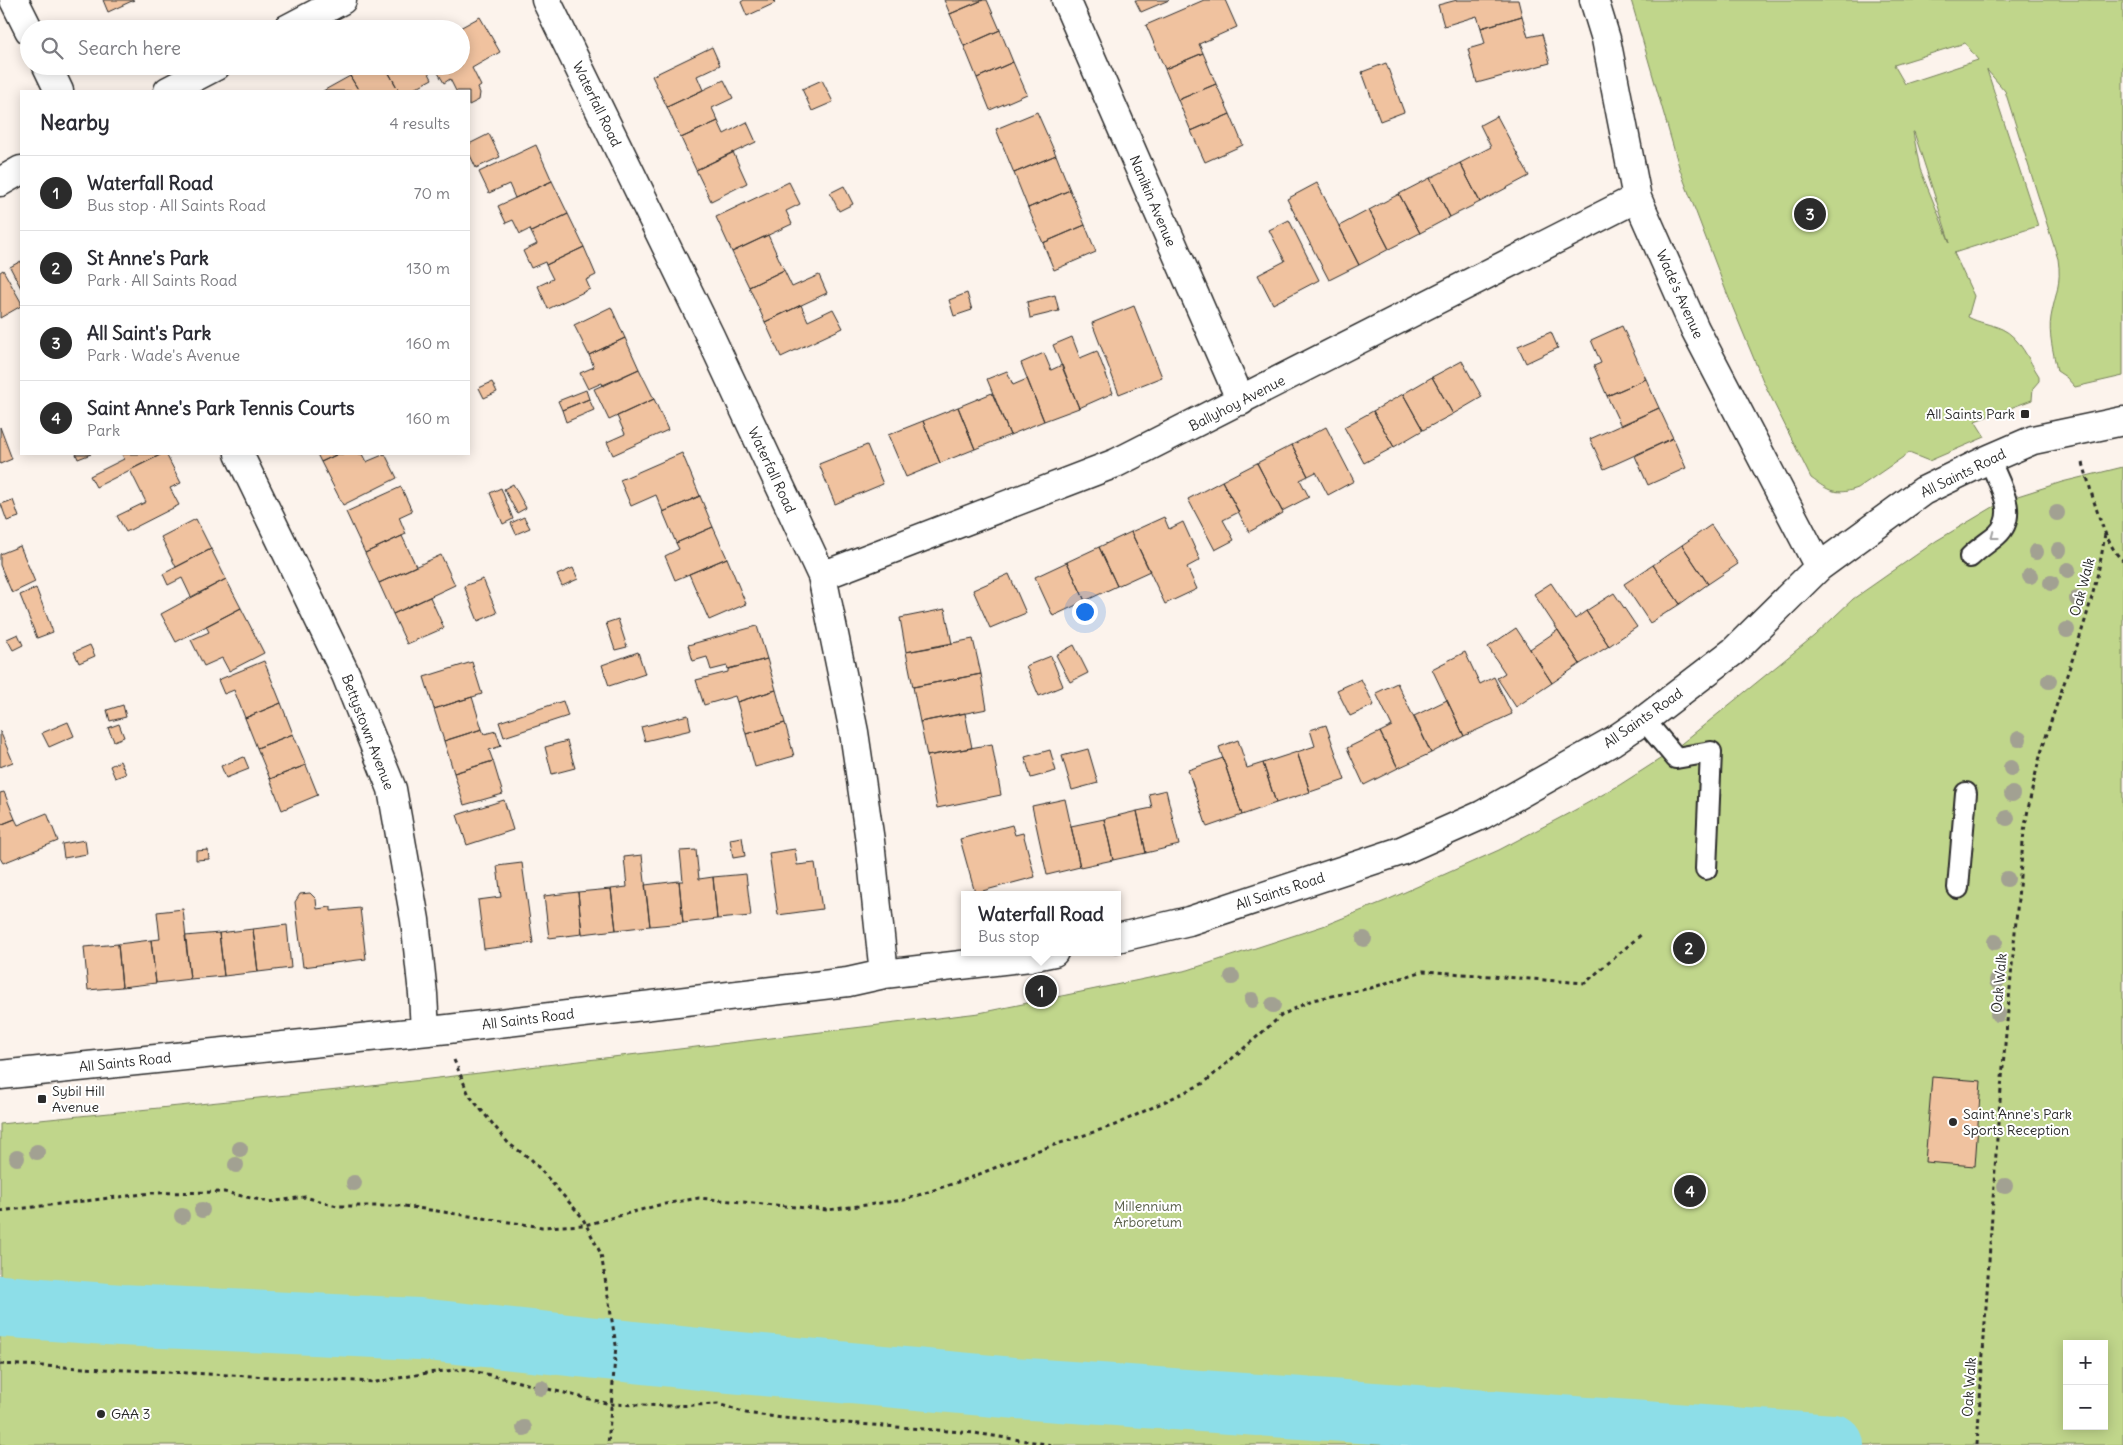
<!DOCTYPE html>
<html lang="en">
<head>
<meta charset="utf-8">
<style>
	body { margin:0; font-family:Delius,sans-serif; background:#f2f2f3; color:#2b2b33 }
	.controls { position:absolute; right:15px; bottom:15px; display:grid; overflow:hidden; border-radius:0px; box-shadow:0 2px 12px #0003 }
	.controls button { width:45px; height:45px; display:grid; place-items:center; padding:0; border:0; border-bottom:1px solid #e1e1e2; background:#fff; color:#2b2b33; font:25px sans-serif }
	.you { position:absolute; left:1084px; top:611px; width:18px; height:18px; margin:-12px; border:4px solid #fff; border-radius:50%; background:#1a73e8; box-shadow:0 0 0 8px #1a73e833 }
	.badge { display:grid; place-items:center; width:32px; height:32px; border-radius:50%; background:#2b2b2b; color:#fff; font-size:16px; font-weight:700 }
	.pin { position:absolute; translate:-50% -50%; border:2px solid #fff; box-shadow:0 1px 5px #0006 }
	.popup { position:absolute; left:961px; top:891px; width:160px; height:65px; box-sizing:border-box; display:grid; place-content:center; border-radius:0px; background:#fff; filter:drop-shadow(0 1px 4px #0005); font-size:16px; white-space:nowrap; color:#7c7c81 }
	.popup b { font-size:19px; color:#2b2b33 }
	.popup::after { content:''; position:absolute; left:50%; top:100%; margin-left:-10px; border:10px solid transparent; border-top-color:#fff }
	.list { margin:0; padding:0; list-style:none }
	h2 { display:flex; justify-content:space-between; align-items:center; height:65px; margin:0; padding:0 20px; font-size:21px }
	h2 small { font-size:16px; font-weight:400; color:#7c7c81 }
	.list li { display:grid; grid-template-columns:32px 1fr auto; gap:15px; align-items:center; box-sizing:border-box; height:75px; padding:0 20px; border-top:1px solid #e1e1e2 }
	.list b { display:block; font-size:19px; white-space:nowrap }
	.list p { margin:0; font-size:16px; white-space:nowrap; color:#7c7c81 }
	.list em { font-size:16px; font-style:normal; color:#7c7c81 }
	.icon { flex:none; width:28px; height:28px; fill:none; stroke:currentColor; stroke-width:2; stroke-linecap:round; stroke-linejoin:round }
	.map { position:relative; flex:none; width:2123px; height:1445px; overflow:hidden }
	.search { position:absolute; background:#fff; box-shadow:0 2px 12px #0003; left:20px; top:20px; width:450px; height:55px; display:flex; align-items:center; gap:12px; box-sizing:border-box; padding:0 18px; border-radius:28px; color:#7c7c81; font-size:19px }
	.panel { position:absolute; background:#fff; box-shadow:0 2px 12px #0003; left:20px; top:90px; width:450px; height:365px; border-radius:0px }
	.map>svg:first-child { display:block }
	.green { fill:#c0d68b; stroke:#76805b; fill-rule:evenodd }
	.lines { fill:none; stroke-linecap:round; stroke-linejoin:round }
	.river { stroke:#8ddee8; stroke-width:62 }
	.building { fill:#f0c29f; stroke:#2b2b2b }
	.lane-casing { stroke:#2b2b2b; stroke-width:24 }
	.street-casing { stroke:#2b2b2b; stroke-width:31 }
	.path { stroke:#2b2b2b; stroke-width:3; stroke-dasharray:4 4; stroke-linecap:butt }
	.lane { stroke:#fff; stroke-width:20 }
	.street { stroke:#fff; stroke-width:28 }
	.tree { fill:#a2a192 }
	.oneway { stroke:#a0a0a0 }
	.poi-dot { fill:#2b2b2b; stroke:#fff; stroke-width:2 }
	.labels { text-anchor:middle; dominant-baseline:central; stroke-width:4; stroke-linejoin:round; paint-order:stroke }
	.street-label { font-size:14px; fill:#2b2b2b; stroke:#fff }
	.poi-label { font-size:14px; fill:#2b2b2b; stroke:#fff; text-anchor:start }
	.park-label { font-size:14px; fill:#585e48; stroke:#fff }
</style>
</head>
<body>
<div class="map">
<svg width="2123" height="1445" viewBox="0 0 2123 1445">
	<rect width="100%" height="100%" fill="#fcf3ec"/>
	<filter id="ink" filterUnits="userSpaceOnUse"><feTurbulence type="fractalNoise" baseFrequency=".02" numOctaves="2"/><feDisplacementMap in="SourceGraphic" scale="10" xChannelSelector="R" yChannelSelector="G"/><feConvolveMatrix kernelMatrix="1 2 1 2 8 2 1 2 1" color-interpolation-filters="sRGB"/></filter>
	<g filter="url(#ink)">
		<path class="green" d="M1631 0H2123V376L2075 387 2066 377 2057 371C2054 354 2048 334 2051 317 2055 294 2062 284 2058 259L2005 91 1987 70 2038 226 1954 253 1974 296 1968 317C1979 323 1991 324 2002 329 2020 337 2029 361 2039 376V381L2033 388 2032 400 1975 421 1985 437 1929 461 1909 453 1858 488C1836 496 1829 491 1811 478L1763 381 1726 291 1680 170ZM1965 43 1978 60 1905 84 1894 65ZM1913 132H1914L1950 243 1920 169Z
			M2123 467V1445H0V1124L338 1090 979 1013 1188 970 1323 926 1385 901 1499 850 1575 810 1618 786 1671 752 1814 636 1853 599 1936 541 2005 500 2062 482ZM2067 1344H2104V1426H2067Z"/>
		<g class="lines">
			<path class="river" d="M0 1306 121 1315 419 1329 718 1361 1015 1388 1833 1445"/>
		</g>
		<path class="building" d="M103 0H134L108 12Z
			M744 0H774L775 3 747 16 741 2Z
			M944 0H983L950 14Z
			M983 0H987L1000 30 964 46 950 14Z
			M1135 0H1169L1141 12Z
			M1204 0H1225L1237 27 1199 44 1203 53 1165 69 1146 25Z
			M1457 0H1518L1522 16 1481 28 1477 16 1444 26 1438 5Z
			M1522 16 1528 37 1542 34 1550 63 1477 83 1468 49 1485 44 1481 28Z
			M480 17 500 52 472 68 481 86 478 88 480 93 479 100 469 105V91H456L450 79 444 83 434 66H461V29H458Z
			M1000 30 1013 62 977 78 964 46Z
			M712 47 720 65 697 76 703 90 667 107 652 76Z
			M1203 53 1216 84 1178 100 1165 69Z
			M1013 62 1027 94 990 110 977 78Z
			M1386 63 1404 112 1380 121 1362 72Z
			M368 66H385L399 91H359L350 76Z
			M385 66H425L432 79 410 91H399Z
			M350 76 359 91H323Z
			M724 80 733 98 712 108 718 121 681 138 667 107Z
			M822 80 833 102 812 111 802 89Z
			M1216 84 1230 114 1191 131 1178 100Z
			M1037 112 1056 155 1014 173 996 129Z
			M1230 114 1243 145 1205 162 1191 131Z
			M1497 116 1529 176 1480 202 1460 163 1491 147 1480 125Z
			M718 121 724 134 747 122 756 142 696 170 681 138Z
			M489 134 500 157 476 168 469 153V144Z
			M536 145 552 181 515 198 509 184 489 193 479 172Z
			M733 152 747 183 711 201 696 170Z
			M1056 155 1070 190 1028 208 1014 173Z
			M1460 163 1480 202 1450 217 1430 178Z
			M1430 178 1450 217 1420 233 1399 194Z
			M552 181 568 214 531 232 530 229 520 234 513 220 506 223 498 206Z
			M789 182 800 204 786 211 792 224 732 252 716 217Z
			M1317 183 1359 265 1329 280 1287 199Z
			M844 186 853 204 839 211 830 193Z
			M1070 190 1085 225 1043 243 1028 208Z
			M1399 194 1420 233 1389 249 1369 210Z
			M1369 210 1389 249 1359 265 1339 226Z
			M568 214 584 247 546 265 545 262 531 268 523 251 537 244 531 232Z
			M1289 220 1319 280 1273 304 1258 275 1285 261 1269 230Z
			M1085 225 1096 252 1054 270 1043 243Z
			M768 235 784 270 749 287 732 252Z
			M584 247 596 275 586 280 590 289 548 309 538 286 553 279 546 265Z
			M21 261V288L10 267Z
			M3 270 21 302V306L0 318V272Z
			M784 270 792 287 819 275 827 293 765 322 749 287Z
			M967 293 972 310 954 316 949 300Z
			M1055 295 1059 311 1030 318 1027 302Z
			M801 305 808 321 833 309 843 328 781 357 765 322Z
			M1134 306 1162 377 1119 394 1092 323Z
			M611 307 625 338 589 355 574 325Z
			M1622 326 1646 379 1607 396 1594 366 1601 363 1591 340Z
			M1551 332 1558 348 1526 363 1518 346Z
			M1072 337 1080 358 1097 351 1113 393 1079 408 1053 345Z
			M625 338 639 369 603 386 602 383 588 389 580 373 594 367 589 355Z
			M1044 353 1051 370 1062 365 1079 408 1044 421 1021 363Z
			M1462 361 1482 397 1453 414 1432 377Z
			M639 369 654 399 609 420 594 389Z
			M1007 371 1013 385 1027 379 1044 421 1010 435 987 379Z
			M1432 377 1453 414 1423 430 1403 394Z
			M1646 379 1659 408 1621 426 1607 396Z
			M492 382 497 392 484 398 479 388Z
			M586 390 589 399 562 410 558 401Z
			M992 393 1010 435 975 449 958 407Z
			M1403 394 1423 430 1394 447 1373 411Z
			M589 399 594 410 566 422 562 410Z
			M654 399 668 430 613 455 607 442 625 434 617 416Z
			M958 407 975 449 940 463 923 421Z
			M1659 408 1673 438 1604 469 1590 439Z
			M1373 411 1394 447 1364 463 1344 427Z
			M923 421 940 463 906 477 888 435Z
			M0 427 12 459 0 464Z
			M1326 427 1354 481 1328 495 1316 472 1308 476 1292 445Z
			M1673 438 1686 468 1648 485 1635 456Z
			M867 445 883 484 835 504 819 464Z
			M1292 445 1308 476 1300 480 1309 497 1282 511 1257 463Z
			M682 453 700 496 663 512 656 495 631 506 620 480Z
			M76 454H91L78 459Z
			M122 454H162L96 487 90 476 124 459Z
			M162 454H166L181 483 170 488 179 505 126 532 117 516 146 502 130 470Z
			M317 454H338L321 462Z
			M338 454H362L366 462 385 454 397 478 343 505 321 462Z
			M1257 463 1283 513 1249 532 1222 481Z
			M1222 481 1239 512 1223 520 1234 540 1215 550 1188 499Z
			M513 484 526 508 517 513 504 489Z
			M401 487 412 511 399 517 406 534 365 553 346 512Z
			M501 488 513 519 503 524 490 493Z
			M700 496 713 527 676 543 663 512Z
			M13 500 19 517 7 521 1 504Z
			M524 517 530 528 516 534 511 523Z
			M1164 517 1169 529 1183 522 1200 560 1187 567 1197 589 1165 604 1131 532Z
			M196 519 211 549 176 567 161 537Z
			M1711 525 1738 564 1708 584 1682 545Z
			M713 527 727 558 675 580 665 556 679 549 676 543Z
			M1131 532 1150 571 1117 586 1099 547Z
			M402 536 416 566 379 583 365 553Z
			M1682 545 1708 584 1680 604 1653 565Z
			M20 546 35 582 12 593 0 565V554Z
			M1099 547 1117 586 1085 601 1067 562Z
			M211 549 226 579 191 597 182 578 168 585 163 574Z
			M441 555 455 585 393 614 379 583Z
			M727 558 746 604 709 620 689 574Z
			M1067 562 1085 601 1053 616 1035 577Z
			M1653 565 1680 604 1650 623 1624 584Z
			M573 568 578 579 562 586 557 575Z
			M1009 574 1026 613 990 628 973 590Z
			M226 579 241 608 176 642 161 614Z
			M483 579 497 613 478 621 464 586Z
			M1551 583 1575 619 1586 611 1609 646 1580 664 1534 594Z
			M36 588 53 632 37 638 20 595Z
			M1614 593 1637 627 1609 646 1586 611Z
			M430 597 444 628 407 644 393 614Z
			M241 608 264 653 229 671 222 658 204 666 191 640 209 632 206 626Z
			M945 609 952 644 906 652 900 618Z
			M618 619 627 647 615 650 606 623Z
			M757 626 767 659 728 669 727 666 711 670 707 657 693 661 688 645Z
			M1516 628 1552 683 1516 707 1497 678 1505 673 1488 647Z
			M1558 630 1580 664 1552 683 1530 649Z
			M18 634 23 645 13 650 7 639Z
			M973 639 981 674 913 687 906 652Z
			M90 645 95 656 79 663 74 652Z
			M1074 645 1088 673 1070 682 1056 655Z
			M638 652 645 674 609 686 602 665Z
			M1465 652 1480 684 1494 677 1512 714 1464 736 1432 669Z
			M1051 656 1063 686 1039 696 1026 666Z
			M767 659 776 690 737 702 735 696 704 705 696 680 728 672V669Z
			M264 661 281 703 245 718 234 690 224 694 218 680Z
			M472 662 482 694 434 709 424 677Z
			M981 674 987 709 920 722 913 687Z
			M1361 679 1374 705 1350 716 1337 690Z
			M1397 683 1431 753 1398 768 1380 732 1392 726 1376 693Z
			M776 690 785 723 746 734 737 702Z
			M472 697 482 729 444 741 434 709Z
			M1447 700 1464 736 1431 753 1414 716Z
			M563 701 568 716 504 737 499 722Z
			M281 703 293 734 257 748 245 718Z
			M123 705 126 717 110 721 107 710Z
			M965 713 972 748 927 756 920 722Z
			M688 715 691 730 645 741 641 727Z
			M68 722 74 736 49 747 42 733Z
			M785 723 794 756 755 767 746 734Z
			M119 724 124 737 114 741 108 728Z
			M1326 725 1345 780 1310 792 1297 752 1315 746 1310 730Z
			M482 729 484 734 496 731 501 746 489 750 493 761 454 773 444 741Z
			M0 731 13 762 0 767Z
			M1380 732 1398 768 1364 785 1347 748Z
			M293 734 306 765 270 779 257 748Z
			M1238 740 1247 768 1263 763 1276 803 1242 815 1219 747Z
			M567 741 575 768 552 774 545 747Z
			M992 744 1001 795 937 808 927 756Z
			M1088 749 1098 783 1072 790 1062 756Z
			M1050 750 1056 771 1031 778 1025 757Z
			M1297 752 1310 792 1276 803 1263 763Z
			M244 757 249 769 226 778 221 766Z
			M1223 758 1242 815 1207 827 1188 770Z
			M120 761 126 774 115 778 110 766Z
			M493 761 503 794 464 805 454 773Z
			M306 765 318 795 282 810 270 779Z
			M1166 790 1179 845 1146 853 1137 811 1152 808 1149 794Z
			M4 792 15 819 0 825V793Z
			M1065 799 1080 867 1047 875 1032 806Z
			M504 800 513 830 467 845 457 815Z
			M1137 811 1146 853 1113 860 1104 819Z
			M47 813 58 841 3 863 0 858V825L15 819 18 825Z
			M1104 819 1113 860 1080 867 1071 826Z
			M1012 825 1015 835 1023 833 1035 877 975 893 960 839Z
			M742 837 745 856 733 858 730 839Z
			M85 840 87 854 64 858 62 844Z
			M795 849 797 865 815 863 822 909 778 915 769 853Z
			M208 850 209 859 196 860V851Z
			M696 850 699 879 713 877 717 919 683 923 679 881H683L680 851Z
			M642 855 650 926 616 930 611 889 627 887 624 857Z
			M522 863 533 943 484 949 478 900 501 897 497 866Z
			M746 874 751 916 717 919 713 877Z
			M679 881 683 923 650 926 645 885Z
			M611 889 616 930 582 934 578 892Z
			M578 892 582 934 549 938 544 896Z
			M310 893 316 899 317 909 331 907V911L360 908 366 959 303 967 295 902 300 894Z
			M183 909 190 979 156 983 151 940 160 939 157 912Z
			M287 925 291 968 258 972 253 929Z
			M253 929 258 972 224 976 219 933Z
			M219 933 224 976 190 979 185 936Z
			M151 940 156 983 122 987 118 944Z
			M118 944 122 987 88 990 84 947Z
			M1932 1077 1981 1081 1975 1166 1925 1162Z"/>
		<g class="lines">
			<defs>
				<path id="lane" d="M1970 557C1979 548 1989 542 1997 535 2020 514 1998 482 1989 459
					M1644 720 1676 758 1711 752 1706 869
					M1958 888 1966 793"/>
				<path id="street" d="M14 0 29 30
					M546 0 710 336 822 576 854 732 870 841 884 974
					M1066 0 1241 401
					M1594 0 1606 39 1637 198 1695 329 1819 567
					M287 29 342 0
					M47 66 59 91
					M168 91 216 66
					M0 182 21 170
					M239 454 346 675 392 789 415 920 423 994 425 1031
					M822 576 1116 463 1637 198
					M1117 938 1189 921 1401 851 1482 815 1613 741 1644 720 1734 651 1819 567 1923 491 1989 459 2033 440 2123 421
					M0 1075 448 1029 848 982 884 974 1030 957 1054 952"/>
			</defs>
			<use href="#lane" class="lane-casing"/>
			<use href="#street" class="street-casing"/>
			<path class="path" d="M2083 463C2090 486 2104 547 2123 560
				M454 1060 469 1095 509 1144 531 1159 582 1217 601 1254 616 1345 608 1445
				M0 1211 152 1193 224 1192 269 1202 305 1197 337 1206H404L542 1227 585 1225 659 1205 699 1198 828 1210 904 1200 970 1178 1033 1152 1115 1125 1204 1083 1282 1015 1312 1000 1371 988 1423 971 1585 983 1643 933
				M0 1364 376 1382 427 1373 465 1369 610 1404 673 1406 718 1404 746 1413 783 1418 974 1433 1053 1445
				M1977 1445 1998 1123 2024 831C2029 804 2034 778 2041 753 2063 679 2095 610 2105 533"/>
			<use href="#lane" class="lane"/>
			<use href="#street" class="street"/>
		</g>
		<g class="tree">
			<circle cx="2057" cy="513" r="8"/>
			<circle cx="2059" cy="550" r="8"/>
			<circle cx="2036" cy="552" r="8"/>
			<circle cx="2068" cy="570" r="8"/>
			<circle cx="2030" cy="576" r="8"/>
			<circle cx="2051" cy="583" r="8"/>
			<circle cx="2077" cy="599" r="8"/>
			<circle cx="2067" cy="630" r="8"/>
			<circle cx="2049" cy="681" r="8"/>
			<circle cx="2019" cy="739" r="8"/>
			<circle cx="2011" cy="768" r="8"/>
			<circle cx="2012" cy="794" r="8"/>
			<circle cx="2007" cy="818" r="8"/>
			<circle cx="2007" cy="879" r="8"/>
			<circle cx="1364" cy="939" r="8"/>
			<circle cx="1995" cy="942" r="8"/>
			<circle cx="1232" cy="977" r="8"/>
			<circle cx="1997" cy="981" r="8"/>
			<circle cx="1252" cy="1000" r="8"/>
			<circle cx="1273" cy="1005" r="8"/>
			<circle cx="1998" cy="1014" r="8"/>
			<circle cx="240" cy="1149" r="8"/>
			<circle cx="37" cy="1152" r="8"/>
			<circle cx="17" cy="1158" r="8"/>
			<circle cx="236" cy="1165" r="8"/>
			<circle cx="354" cy="1183" r="8"/>
			<circle cx="2005" cy="1186" r="8"/>
			<circle cx="202" cy="1210" r="8"/>
			<circle cx="182" cy="1216" r="8"/>
			<circle cx="541" cy="1388" r="8"/>
			<circle cx="524" cy="1428" r="8"/>
		</g>
		<defs><path id="oneway-chevron" d="M-2-3.5L2.5 0L-2 3.5" fill="none" stroke-width="1.6" stroke-linecap="round" stroke-linejoin="round" transform="scale(1.25)"/></defs>
		<use class="oneway" href="#oneway-chevron" transform="translate(1994 536) rotate(143)"/>
	</g>
	<g class="poi-dot">
		<rect x="2020" y="409" width="10" height="10" rx="2.5"/>
		<rect x="37" y="1094" width="10" height="10" rx="2.5"/>
		<circle cx="1953" cy="1122" r="5"/>
		<circle cx="101" cy="1414" r="5"/>
	</g>
	<g class="labels">
		<g class="street-label">
			<text transform="translate(597 104) rotate(64)">Waterfall Road</text>
			<text transform="translate(1153 201) rotate(67)">Nanikin Avenue</text>
			<text transform="translate(1680 294) rotate(66)">Wade's Avenue</text>
			<text transform="translate(1237 403) rotate(-27)">Ballyhoy Avenue</text>
			<text transform="translate(772 470) rotate(65)">Waterfall Road</text>
			<text transform="translate(1963 473) rotate(-26)">All Saints Road</text>
			<text transform="translate(2082 587) rotate(-75)">Oak Walk</text>
			<text transform="translate(1643 718) rotate(-35)">All Saints Road</text>
			<text transform="translate(368 732) rotate(69)">Bettystown Avenue</text>
			<text transform="translate(1280 891) rotate(-18)">All Saints Road</text>
			<text transform="translate(1999 983) rotate(-85)">Oak Walk</text>
			<text transform="translate(528 1019) rotate(-7)">All Saints Road</text>
			<text transform="translate(125 1062) rotate(-6)">All Saints Road</text>
			<text transform="translate(1969 1387) rotate(-86)">Oak Walk</text>
		</g>
		<g class="poi-label">
			<text x="2015" y="414" text-anchor="end">All Saints Park</text>
			<text x="52" y="1091">Sybil Hill<tspan x="52" dy="16">Avenue</tspan></text>
			<text x="1963" y="1114">Saint Anne's Park<tspan x="1963" dy="16">Sports Reception</tspan></text>
			<text x="111" y="1414">GAA 3</text>
		</g>
		<g class="park-label">
			<text x="1148" y="1206">Millennium<tspan x="1148" dy="16">Arboretum</tspan></text>
		</g>
	</g>
</svg>
<div class="controls">
<button>+</button>
<button>−</button>
</div>
<div class="you"></div>
<div class="pin badge" style="left:1041px;top:991px">1</div>
<div class="popup"><b>Waterfall Road</b>Bus stop</div>
<div class="pin badge" style="left:1689px;top:948px">2</div>
<div class="pin badge" style="left:1810px;top:214px">3</div>
<div class="pin badge" style="left:1690px;top:1191px">4</div>
<div class="search"><svg class="icon" aria-label="search" viewBox="0 0 24 24"><circle cx="10" cy="10" r="6"/><path d="M15 15l6 6"/></svg>Search here</div>
<section class="panel">
<h2>Nearby<small>4 results</small></h2>
<ul class="list">
<li><span class="badge">1</span><div><b>Waterfall Road</b><p>Bus stop · All Saints Road</p></div><em>70 m</em></li>
<li><span class="badge">2</span><div><b>St Anne's Park</b><p>Park · All Saints Road</p></div><em>130 m</em></li>
<li><span class="badge">3</span><div><b>All Saint's Park</b><p>Park · Wade's Avenue</p></div><em>160 m</em></li>
<li><span class="badge">4</span><div><b>Saint Anne's Park Tennis Courts</b><p>Park</p></div><em>160 m</em></li>
</ul>
</section>
</div>
</body>
</html>
